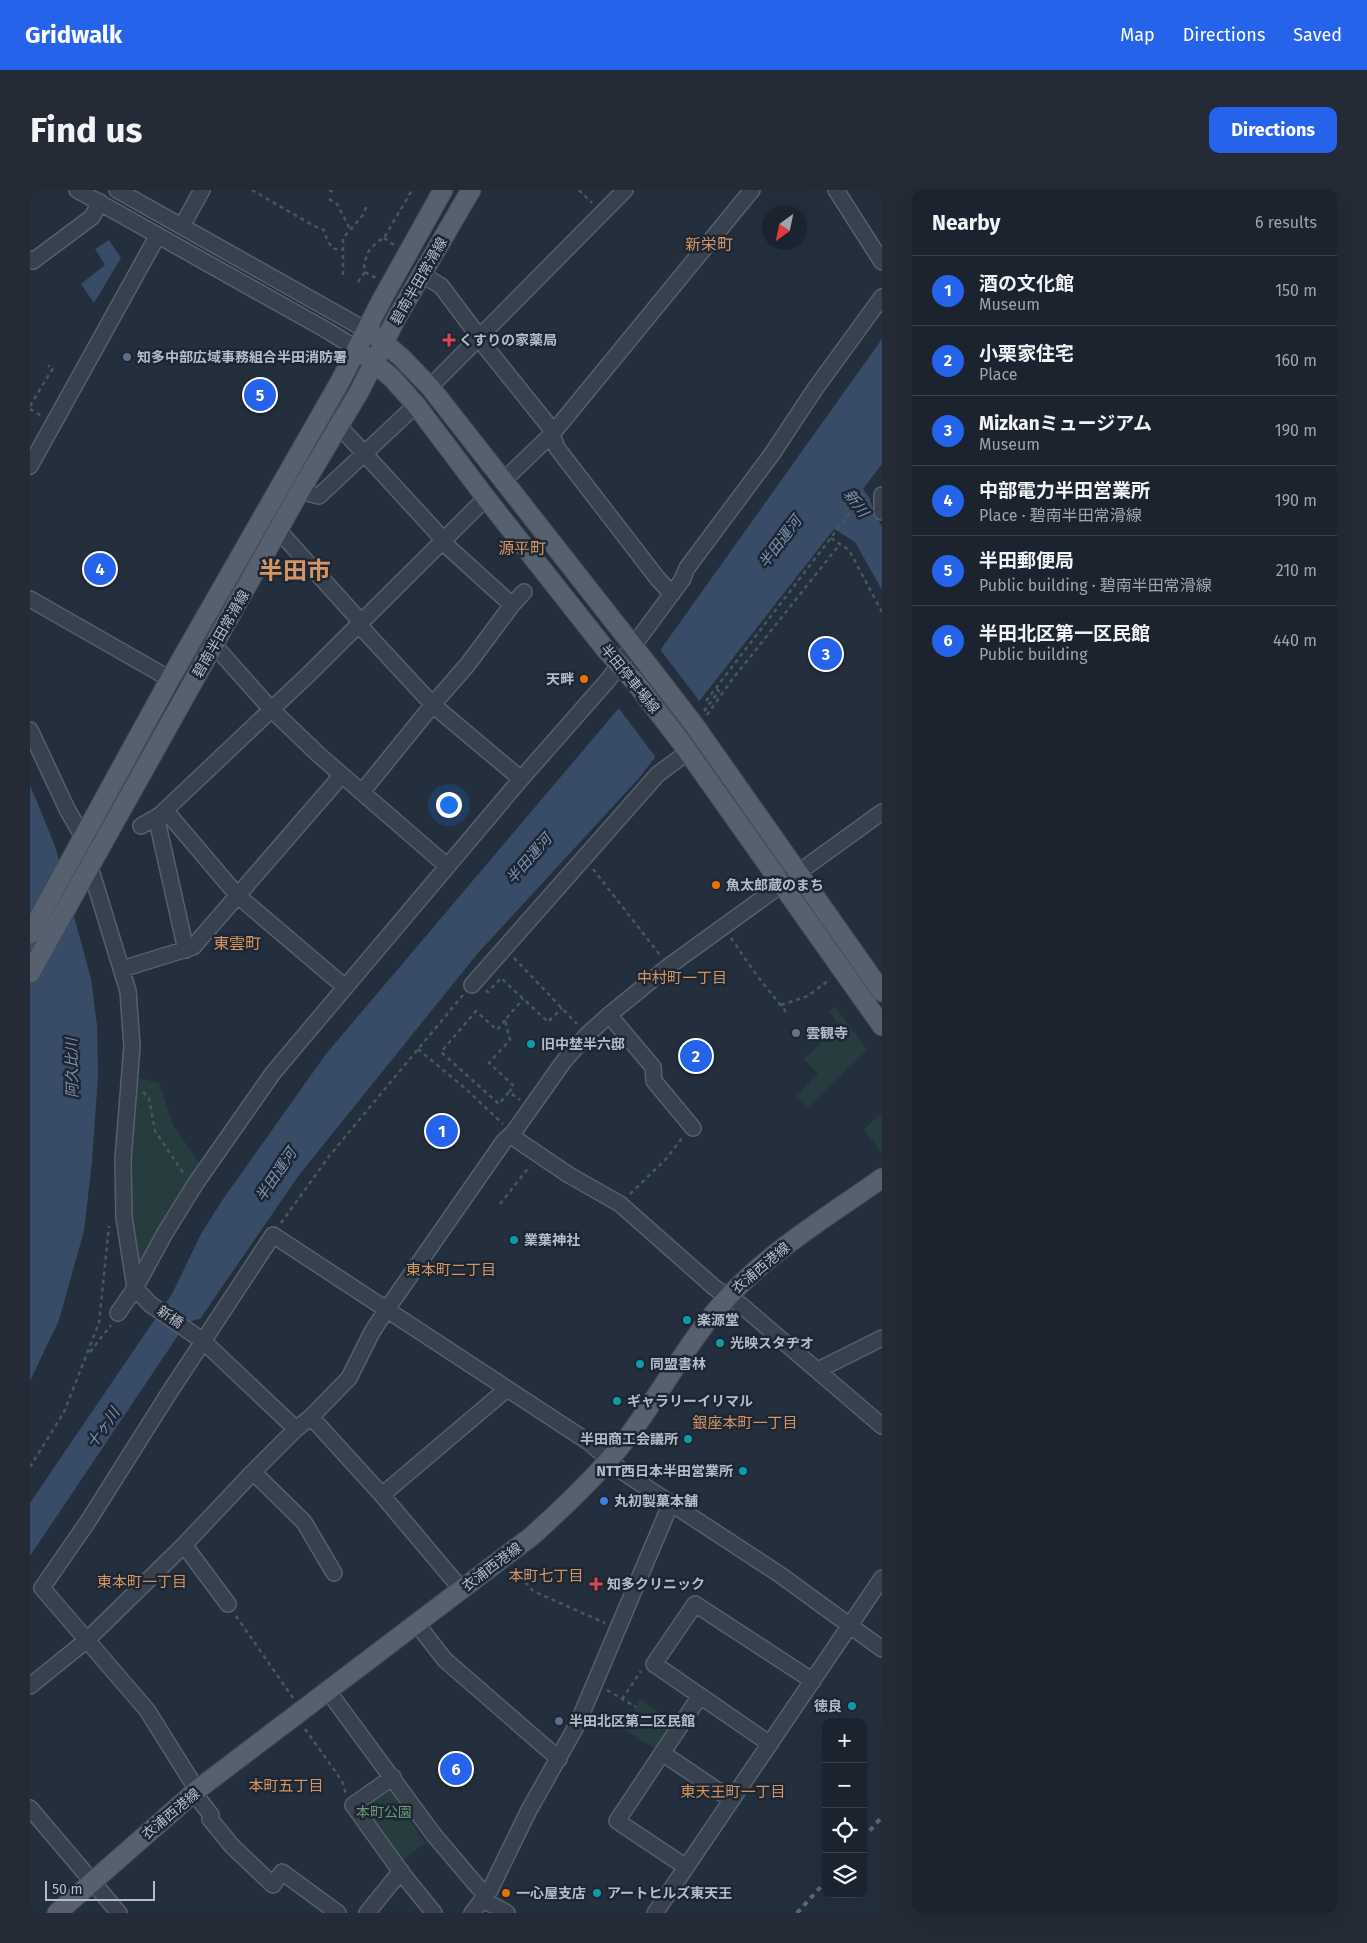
<!DOCTYPE html>
<html lang="en">
<head>
<meta charset="utf-8">
<style>
	body { margin:0; font-family:"Fira Sans","Noto Sans JP",sans-serif; background:#242b36; color:#f1f3f6 }
	.controls { position:absolute; right:15px; bottom:15px; display:grid; overflow:hidden; border-radius:10px; box-shadow:0 5px 20px #0002 }
	.controls button { width:45px; height:45px; display:grid; place-items:center; padding:0; border:0; border-bottom:1px solid #39404a; background:#1b232e; color:#f1f3f6; font:25px sans-serif }
	.compass { position:absolute; left:732px; top:15px; width:45px; height:45px; border-radius:50%; background:#1b232e; box-shadow:0 5px 20px #0002; rotate:213deg }
	.scale { position:absolute; left:15px; bottom:12px; width:110px; box-sizing:border-box; padding-left:5px; border:2px solid #b4bcc9; border-top:0; font-size:14px; line-height:18px; white-space:nowrap; color:#b4bcc9; -webkit-text-stroke:4px #1d2633; paint-order:stroke }
	.you { position:absolute; left:418px; top:614px; width:18px; height:18px; margin:-12px; border:4px solid #fff; border-radius:50%; background:#1a73e8; box-shadow:0 0 0 8px #1a73e833 }
	.badge { display:grid; place-items:center; width:32px; height:32px; border-radius:50%; background:#2563eb; color:#fff; font-size:16px; font-weight:700 }
	.pin { position:absolute; translate:-50% -50%; border:2px solid #fff; box-shadow:0 1px 5px #0006 }
	.list { margin:0; padding:0; list-style:none }
	h2 { display:flex; justify-content:space-between; align-items:center; height:65px; margin:0; padding:0 20px; font-size:21px }
	h2 small { font-size:16px; font-weight:400; color:#a0a4aa }
	.list li { display:grid; grid-template-columns:32px 1fr auto; gap:15px; align-items:center; box-sizing:border-box; height:70px; padding:0 20px; border-top:1px solid #39404a }
	.list b { display:block; font-size:19px; white-space:nowrap }
	.list p { margin:0; font-size:16px; white-space:nowrap; color:#a0a4aa }
	.list em { font-size:16px; font-style:normal; color:#a0a4aa }
	.icon { flex:none; width:28px; height:28px; fill:none; stroke:currentColor; stroke-width:2; stroke-linecap:round; stroke-linejoin:round }
	.map { position:relative; flex:none; width:852px; height:1723px; overflow:hidden; border-radius:10px }
	header { display:flex; align-items:center; gap:30px; box-sizing:border-box; height:70px; padding:0 25px; background:#2563eb; color:#fff }
	header strong { font-size:24px }
	nav { display:flex; gap:28px; margin-inline-start:auto; font-size:18px }
	.intro { display:flex; align-items:center; justify-content:space-between; box-sizing:border-box; height:120px; padding:0 30px }
	h1 { margin:0; font-size:35px }
	.button { padding:12px 22px; border-radius:10px; background:#2563eb; color:#fff; font-size:18px; font-weight:700 }
	main { display:flex; gap:30px; padding:0 30px }
	aside { flex:1; background:#1b232e; border-radius:10px; box-shadow:0 5px 20px #0002 }
	.map>svg:first-child { display:block }
	.green { fill:#263c3f }
	.water { fill:#394c67 }
	.pier { fill:#242f3e }
	.lines { fill:none; stroke-linecap:round; stroke-linejoin:round }
	.minor-casing { stroke:#565f6c; stroke-width:18 }
	.major-casing { stroke:#414a57; stroke-width:21 }
	.path { stroke:#44595c; stroke-width:2.5; stroke-dasharray:4 4; stroke-linecap:butt }
	.minor { stroke:#38414e; stroke-width:15 }
	.major { stroke:#56606e; stroke-width:19 }
	.rail { stroke:#5a6575; stroke-width:4; stroke-dasharray:5 5; stroke-linecap:butt }
	.major-bridge-casing { stroke:#414a57; stroke-width:21; stroke-linecap:butt }
	.major-bridge { stroke:#56606e; stroke-width:19 }
	.health-dot { fill:#e0444e; stroke:#1d2633; stroke-width:2 }
	.service-dot { fill:#5c6f8a; stroke:#1d2633; stroke-width:2 }
	.food-dot { fill:#e8710a; stroke:#1d2633; stroke-width:2 }
	.worship-dot { fill:#6b7280; stroke:#1d2633; stroke-width:2 }
	.culture-dot { fill:#0f9aa8; stroke:#1d2633; stroke-width:2 }
	.shop-dot { fill:#3f7fe0; stroke:#1d2633; stroke-width:2 }
	.labels { text-anchor:middle; dominant-baseline:central; stroke-width:5; stroke-linejoin:round; paint-order:stroke }
	.street-label { font-size:14px; fill:#b4bcc9; stroke:#1d2633 }
	.poi-label { font-size:14px; font-weight:bold; fill:#b4bcc9; stroke:#1d2633; text-anchor:start }
	.park-label { font-size:14px; fill:#6b9a76; stroke:#1d2633 }
	.water-label { font-size:15px; font-style:italic; fill:#7c92b1; stroke:#1d2633 }
	.neighbourhood-label { font-size:15px; fill:#d59563; stroke:#1d2633 }
	.quarter-label { font-size:16px; fill:#d59563; stroke:#1d2633 }
	.town-label { font-size:24px; font-weight:bold; fill:#d59563; stroke:#1d2633 }
</style>
</head>
<body>
<header>
<strong>Gridwalk</strong>
<nav><a>Map</a><a>Directions</a><a>Saved</a></nav>
</header>
<div class="intro"><h1>Find us</h1><a class="button">Directions</a></div>
<main>
<div class="map">
<svg width="852" height="1723" viewBox="0 0 852 1723">
	<rect width="100%" height="100%" fill="#242f3e"/>
	<path class="green" d="M805 816 837 860 778 917 767 906 788 884 774 869 809 836 799 821Z
		M103 887 129 893 143 935 171 975 113 1070H108L100 1029 98 969Z
		M852 923V963L834 939Z
		M610 1509 644 1532 626 1559 595 1540Z
		M358 1597 395 1653 370 1673 330 1618Z"/>
	<path class="water" d="M79 50 91 68 64 113 51 94 75 75 65 59Z
		M852 149V274L833 299 840 309 843 319 852 337V400L825 352 804 339 609 588 448 763 269 985 170 1129C159 1130 156 1135 149 1144L0 1366V1313L142 1104 171 1044 191 1012 296 864 589 518Z
		M0 595 25 656 61 789 67 835 68 886 62 972 54 1041 29 1130 0 1191Z"/>
	<path class="pier" d="M629 458 671 513 627 569 587 516Z"/>
	<g class="lines">
		<defs>
			<path id="minor" d="M47 0 298 141 327 159
				M87 0 336 140
				M806 0 852 72
				M152 36 172 0
				M0 69 3 71 62 27 70 12
				M391 84 411 96 444 140 454 155 519 236 527 258 628 389 642 404
				M400 197 595 0
				M309 236 410 346 417 356 482 415
				M0 276 128 45
				M474 290 522 244 722 0
				M270 301 289 306 386 215
				M852 305V322
				M249 341 331 432
				M0 409 140 489
				M329 435 403 515 491 589
				M184 455 241 519 290 566 417 676
				M0 540 37 619 53 647
				M332 602 405 512 438 474 482 415 494 402
				M135 620 208 706 315 797
				M130 625 128 635 156 760
				M111 636 130 625 280 483 456 308
				M60 677 98 801 102 856 93 970 94 1027 105 1098 120 1114 173 1151 266 1239
				M92 779 163 757 312 585
				M442 795 628 584 658 562
				M579 825 623 877 624 891 663 938
				M481 946 539 985 590 1014 685 1098 711 1115 852 1236
				M88 1123 105 1098 135 1043 166 993 243 883 491 589 578 490 652 390 657 378 742 264 785 199 852 107
				M788 1180 852 1148
				M281 1227 352 1305 432 1400
				M223 1282 274 1332 304 1383
				M352 1305 477 1199
				M154 1355 198 1414
				M387 1434 415 1470 529 1569
				M0 1496 57 1450 154 1355 223 1282 266 1239 281 1227 319 1188 342 1142 357 1119 474 951 483 943 534 871 557 845 579 825 639 776 852 622
				M298 1501 404 1645 448 1697 456 1704
				M740 1554 624 1474 665 1414 783 1491
				M632 1563 702 1610
				M363 1587 323 1615 374 1686 404 1723
				M167 1600 117 1520 12 1398 57 1333 139 1203 243 1045 560 1253 593 1282 749 1384 852 1459
				M164 1603 181 1625 180 1629 202 1656 243 1695 252 1682 308 1723
				M0 1618 89 1723
				M656 1677 587 1631 670 1506
				M452 1709 477 1723
				M337 1723 371 1681
				M442 1723 460 1700 499 1620 547 1535 641 1313
				M625 1723 852 1388"/>
			<path id="major" d="M346 146 372 168 400 197 618 475
				M336 166 362 188 386 215 456 308 576 460 605 492
				M665 536 852 802
				M651 552 852 836
				M0 744 140 489 311 190 350 113 413 0
				M0 783 270 301 329 202 367 127 441 0
				M27 1723 167 1600 502 1346C536 1315 569 1284 597 1248 632 1202 660 1147 699 1106 743 1059 800 1025 852 988"/>
		</defs>
		<use href="#minor" class="minor-casing"/>
		<use href="#major" class="major-casing"/>
		<path class="path" d="M222 0 284 36 294 40 297 50 303 59H313
			M299 0 303 2
			M549 0 562 13
			M299 9 307 14 320 39
			M354 48 364 55
			M335 82 346 88
			M313 85V48L333 25 337 15
			M328 92 335 82 334 74 338 62 347 52 354 48 382 0
			M0 216 23 178 18 176
			M0 219 12 226
			M801 348 819 360 852 422
			M676 511 836 302
			M674 521 689 501 685 498
			M677 525 701 491 810 354
			M563 679 630 765
			M701 748 728 787 757 823
			M484 768 547 834
			M456 800 458 802 471 788 518 832 532 818
			M751 815 778 806 799 790
			M475 830 467 840 446 821 411 862 469 914 479 902 490 910
			M388 859 436 899 473 934
			M113 902 119 908 125 941 154 984
			M479 902 484 896 459 873 480 850 475 830 493 809
			M600 1004 637 968 652 948
			M470 1014 500 976
			M251 1033 300 965 433 805
			M60 1162 81 1135
			M0 1277 34 1222 69 1133 79 1036
			M485 1380 503 1401 575 1433
			M206 1426 263 1508
			M577 1500 606 1517
			M592 1509 611 1481
			M275 1539 312 1591 316 1604"/>
		<use href="#minor" class="minor"/>
		<use href="#major" class="major"/>
		<path class="rail" d="M833 1648 852 1627
			M767 1723 796 1691"/>
		<defs>
			<path id="major-bridge" d="M618 475 665 536
				M605 492 651 552"/>
		</defs>
		<use href="#major-bridge" class="major-bridge-casing"/>
		<use href="#major-bridge" class="major-bridge"/>
	</g>
	<g class="health-dot">
		<path d="M416.5 142.5h5v5h5v5h-5v5h-5v-5h-5v-5h5z"/>
		<path d="M563.5 1386.5h5v5h5v5h-5v5h-5v-5h-5v-5h5z"/>
	</g>
	<g class="service-dot">
		<circle cx="97" cy="167" r="5"/>
		<circle cx="529" cy="1531" r="5"/>
	</g>
	<g class="food-dot">
		<circle cx="554" cy="489" r="5"/>
		<circle cx="686" cy="695" r="5"/>
		<circle cx="476" cy="1703" r="5"/>
	</g>
	<circle class="worship-dot" cx="766" cy="843" r="5"/>
	<g class="culture-dot">
		<circle cx="501" cy="854" r="5"/>
		<circle cx="484" cy="1050" r="5"/>
		<circle cx="657" cy="1130" r="5"/>
		<circle cx="690" cy="1153" r="5"/>
		<circle cx="610" cy="1174" r="5"/>
		<circle cx="587" cy="1211" r="5"/>
		<circle cx="658" cy="1249" r="5"/>
		<circle cx="713" cy="1281" r="5"/>
		<circle cx="822" cy="1516" r="5"/>
		<circle cx="567" cy="1703" r="5"/>
	</g>
	<circle class="shop-dot" cx="574" cy="1311" r="5"/>
	<g class="labels">
		<g class="street-label">
			<text transform="translate(389 91) rotate(-60)">碧南半田常滑線</text>
			<text transform="translate(191 444) rotate(-60)">碧南半田常滑線</text>
			<text transform="translate(600 489) rotate(51)">半田停車場線</text>
			<text transform="translate(731 1078) rotate(-40)">衣浦西港線</text>
			<text transform="translate(140 1127) rotate(34)">新橋</text>
			<text transform="translate(462 1377) rotate(-37)">衣浦西港線</text>
			<text transform="translate(141 1624) rotate(-40)">衣浦西港線</text>
		</g>
		<g class="poi-label">
			<text x="429" y="150">くすりの家薬局</text>
			<text x="107" y="167">知多中部広域事務組合半田消防署</text>
			<text x="544" y="489" text-anchor="end">天畔</text>
			<text x="696" y="695">魚太郎蔵のまち</text>
			<text x="776" y="843">雲観寺</text>
			<text x="511" y="854">旧中埜半六邸</text>
			<text x="494" y="1050">業葉神社</text>
			<text x="667" y="1130">楽源堂</text>
			<text x="700" y="1153">光映スタヂオ</text>
			<text x="620" y="1174">同盟書林</text>
			<text x="597" y="1211">ギャラリーイリマル</text>
			<text x="648" y="1249" text-anchor="end">半田商工会議所</text>
			<text x="703" y="1281" text-anchor="end">NTT西日本半田営業所</text>
			<text x="584" y="1311">丸初製菓本舗</text>
			<text x="577" y="1394">知多クリニック</text>
			<text x="812" y="1516" text-anchor="end">徳良</text>
			<text x="539" y="1531">半田北区第二区民館</text>
			<text x="486" y="1703">一心屋支店</text>
			<text x="577" y="1703">アートヒルズ東天王</text>
		</g>
		<g class="park-label">
			<text x="354" y="1622">本町公園</text>
		</g>
		<g class="water-label">
			<text transform="translate(826 313) rotate(53)">新川</text>
			<text transform="translate(750 352) rotate(-53)">半田運河</text>
			<text transform="translate(499 669) rotate(-49)">半田運河</text>
			<text transform="translate(42 878) rotate(-91)">阿久比川</text>
			<text transform="translate(246 985) rotate(-56)">半田運河</text>
			<text transform="translate(73 1238) rotate(-55)">十ヶ川</text>
		</g>
		<g class="neighbourhood-label">
			<text x="652" y="788">中村町一丁目</text>
			<text x="421" y="1080">東本町二丁目</text>
			<text x="715" y="1233">銀座本町一丁目</text>
			<text x="516" y="1386">本町七丁目</text>
			<text x="112" y="1392">東本町一丁目</text>
			<text x="256" y="1596">本町五丁目</text>
			<text x="703" y="1602">東天王町一丁目</text>
		</g>
		<g class="quarter-label">
			<text x="679" y="54">新栄町</text>
			<text x="492" y="358">源平町</text>
			<text x="207" y="753">東雲町</text>
		</g>
		<g class="town-label">
			<text x="265" y="381">半田市</text>
		</g>
	</g>
</svg>
<div class="controls">
<button>+</button>
<button>−</button>
<button><svg class="icon" aria-label="locate" viewBox="0 0 24 24"><circle cx="12" cy="12" r="6"/><path d="M12 2v4M12 18v4M2 12h4M18 12h4"/></svg></button>
<button><svg class="icon" aria-label="layers" viewBox="0 0 24 24"><path d="M12 4l9 5-9 5-9-5zM3 14l9 5 9-5"/></svg></button>
</div>
<svg class="compass" viewBox="-18 -18 36 36"><path d="M0-13l5 13h-10z" fill="#e53935"/><path d="M0 13l5-13h-10z" fill="#a0a4aa"/></svg>
<div class="scale">50 m</div>
<div class="you"></div>
<div class="pin badge" style="left:412px;top:941px">1</div>
<div class="pin badge" style="left:666px;top:866px">2</div>
<div class="pin badge" style="left:796px;top:464px">3</div>
<div class="pin badge" style="left:70px;top:379px">4</div>
<div class="pin badge" style="left:230px;top:205px">5</div>
<div class="pin badge" style="left:426px;top:1579px">6</div>
</div>
<aside>
<h2>Nearby<small>6 results</small></h2>
<ul class="list">
<li><span class="badge">1</span><div><b>酒の文化館</b><p>Museum</p></div><em>150 m</em></li>
<li><span class="badge">2</span><div><b>小栗家住宅</b><p>Place</p></div><em>160 m</em></li>
<li><span class="badge">3</span><div><b>Mizkanミュージアム</b><p>Museum</p></div><em>190 m</em></li>
<li><span class="badge">4</span><div><b>中部電力半田営業所</b><p>Place · 碧南半田常滑線</p></div><em>190 m</em></li>
<li><span class="badge">5</span><div><b>半田郵便局</b><p>Public building · 碧南半田常滑線</p></div><em>210 m</em></li>
<li><span class="badge">6</span><div><b>半田北区第一区民館</b><p>Public building</p></div><em>440 m</em></li>
</ul>
</aside>
</main>
</body>
</html>
